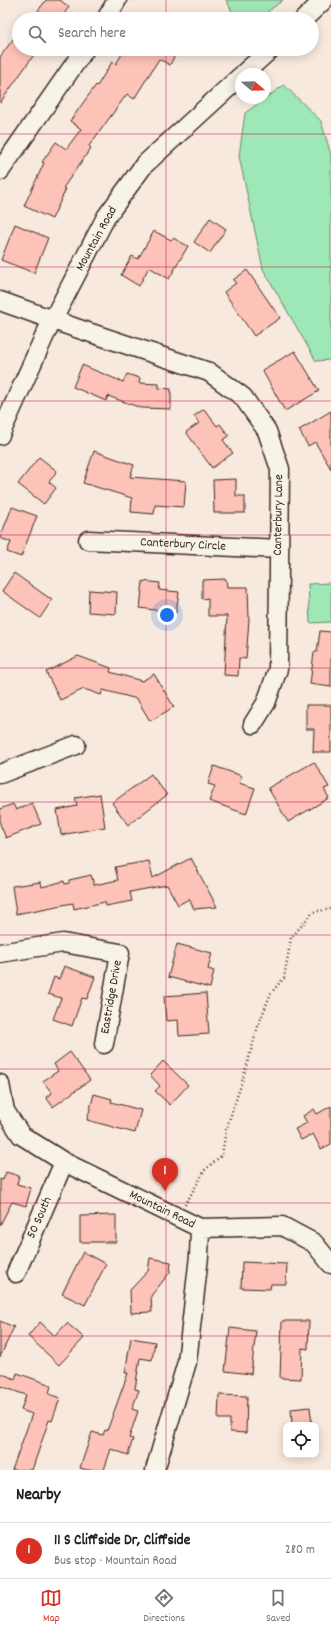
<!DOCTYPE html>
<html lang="en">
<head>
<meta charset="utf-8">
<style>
	body { margin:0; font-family:Dekko,sans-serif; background:#f2f2f2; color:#202124 }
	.controls { position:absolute; right:12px; bottom:12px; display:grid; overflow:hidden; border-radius:8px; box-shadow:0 2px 10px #0003 }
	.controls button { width:36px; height:36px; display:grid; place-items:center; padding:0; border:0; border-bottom:1px solid #e0e0e0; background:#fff; color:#202124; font:20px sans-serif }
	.compass { position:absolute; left:235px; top:68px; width:36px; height:36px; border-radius:50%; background:#fff; box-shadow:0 2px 10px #0003; rotate:109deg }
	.you { position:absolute; left:167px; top:615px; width:14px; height:14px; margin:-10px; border:3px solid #fff; border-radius:50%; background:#1a73e8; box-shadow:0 0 0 6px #1a73e833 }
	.badge { display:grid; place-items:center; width:26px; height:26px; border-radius:50%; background:#d93025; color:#fff; font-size:13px; font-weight:700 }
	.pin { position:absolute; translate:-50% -33px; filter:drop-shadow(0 1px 2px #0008) }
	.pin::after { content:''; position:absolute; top:21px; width:14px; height:12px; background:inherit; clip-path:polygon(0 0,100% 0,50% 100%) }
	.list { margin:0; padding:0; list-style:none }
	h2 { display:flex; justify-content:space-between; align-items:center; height:52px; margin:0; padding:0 16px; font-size:17px }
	h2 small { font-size:13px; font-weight:400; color:#757577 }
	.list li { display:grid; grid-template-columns:26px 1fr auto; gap:12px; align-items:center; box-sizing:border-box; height:56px; padding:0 16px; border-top:1px solid #e0e0e0 }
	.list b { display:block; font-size:15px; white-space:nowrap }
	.list p { margin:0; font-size:13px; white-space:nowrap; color:#757577 }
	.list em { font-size:13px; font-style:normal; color:#757577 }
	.icon { flex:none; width:22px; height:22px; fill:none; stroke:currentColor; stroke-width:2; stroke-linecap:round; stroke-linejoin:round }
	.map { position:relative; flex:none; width:331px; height:1470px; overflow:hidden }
	.search { position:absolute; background:#fff; box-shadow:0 2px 10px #0003; left:12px; right:12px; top:12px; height:44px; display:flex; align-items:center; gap:10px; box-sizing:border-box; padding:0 14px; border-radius:22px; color:#757577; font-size:15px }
	.sheet { height:108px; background:#fff }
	nav { display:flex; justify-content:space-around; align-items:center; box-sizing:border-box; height:56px; border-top:1px solid #e0e0e0; background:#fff; font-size:11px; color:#757577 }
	nav a { display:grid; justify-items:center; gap:2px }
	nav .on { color:#d93025 }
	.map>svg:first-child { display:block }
	.green { fill:#9ee7b6; stroke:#6c886a }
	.building { fill:#fdc2b8; stroke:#3b2a1e }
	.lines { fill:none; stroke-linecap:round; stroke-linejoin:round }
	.minor-casing { stroke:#3b2a1e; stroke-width:21 }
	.path { stroke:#3b2a1e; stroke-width:2.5; stroke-dasharray:1 3; stroke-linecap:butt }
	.minor { stroke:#f7f3e8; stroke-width:18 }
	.grid { fill:none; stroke:#c2185b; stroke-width:1; stroke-opacity:0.55 }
	.labels { text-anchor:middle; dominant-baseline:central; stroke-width:3.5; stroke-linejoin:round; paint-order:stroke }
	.street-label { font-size:13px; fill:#3b2a1e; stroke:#f7f3e8 }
</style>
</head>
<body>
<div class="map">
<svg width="331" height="1470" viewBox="0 0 331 1470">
	<rect width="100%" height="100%" fill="#f8e9de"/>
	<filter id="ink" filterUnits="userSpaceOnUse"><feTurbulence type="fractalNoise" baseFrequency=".025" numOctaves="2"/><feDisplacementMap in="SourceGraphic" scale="8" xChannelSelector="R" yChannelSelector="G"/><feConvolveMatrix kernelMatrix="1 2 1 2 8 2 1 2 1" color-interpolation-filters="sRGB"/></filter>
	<g filter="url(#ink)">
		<path class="green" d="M226 0H283L258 19H236Z
			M284 85 321 121 331 155V360L316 361 263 269 239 156 245 113Z
			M331 583V622L310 623 308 584Z"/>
		<path class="building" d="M46 0H60L69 7 60 19H32Z
			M19 31V49H38L0 103V57Z
			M125 49H178L170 65 159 59 134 99 127 94 89 146 91 148 63 188 66 189 52 219 24 206 44 163 42 162 56 142 66 149 81 129 70 121 96 85 97 86 112 62 116 64Z
			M210 218 226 229 210 253 194 242Z
			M15 224 48 238 34 273 1 260Z
			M154 231 171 240 173 238 188 246 169 279 149 267 139 286 121 275 132 256 138 259Z
			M247 270 280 318 254 336 224 292 236 283 233 280Z
			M295 351 319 391 285 411 262 370Z
			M82 365 123 382 127 374 140 378 139 383 159 384V388L171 389V409L141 408 108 396 106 401 73 387Z
			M204 409 217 426 220 424 229 436 223 440 233 453 212 468 186 432 199 423 194 416Z
			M331 411V469L315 442 308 446 299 430Z
			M94 451 134 465 130 477 186 481 184 507 155 505 154 514 131 512 132 498 83 483Z
			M39 457 57 471 49 482 56 488 44 504 18 484Z
			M236 479V496H245V513H214L213 480Z
			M12 507 37 516 21 557 7 552 11 542 0 538Z
			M14 573 52 600 40 618 2 591Z
			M226 579 227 587H248L249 620 246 659 239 658 238 676 224 675 227 616H208V598L202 599V580Z
			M143 581 160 583 159 590 179 592 176 613 140 608Z
			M89 590 117 592 116 614 88 612Z
			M320 631 331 632V687L310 684 314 652H317Z
			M78 656 111 668 110 672 142 681 154 674 174 707 150 721 137 699 103 690 101 695 84 689 60 700 46 672Z
			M306 705H331V752H313L314 729H306Z
			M314 762 329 787 324 789 329 798 288 822 268 788Z
			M214 766 242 776 239 783 255 788 246 814 209 801 215 786 208 784Z
			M151 774 167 795 128 825 112 803Z
			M100 794 105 827 61 835 57 810 77 806 75 798Z
			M32 803 41 824 6 838 0 824V809L13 804 16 810Z
			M191 858 217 907 194 909 189 899 178 905 167 885 130 892 132 901 106 906 105 902 74 909 73 903 16 914 12 886 41 882 42 887 64 881 65 884 69 883V880L91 875 94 885 118 880 115 867 149 861 153 878Z
			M177 944 212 953 208 969 214 971 210 988 168 977Z
			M64 966 95 977 87 999 82 998 72 1026 53 1019 61 998 48 994 54 977 59 979Z
			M206 993 209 1034 179 1036 178 1020 166 1021 164 996Z
			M70 1052 90 1080 53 1107 46 1097 52 1093 43 1081 58 1071 54 1064Z
			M163 1061 188 1085 170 1105 155 1091 160 1086 150 1075Z
			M94 1094 112 1099 111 1102 141 1110 135 1133 87 1120Z
			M331 1106V1144L321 1149 313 1134 301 1140 295 1129 307 1123 303 1116 314 1109 317 1114Z
			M6 1172 19 1176 17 1184 31 1188 26 1206 12 1202 0 1225V1179L3 1180Z
			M116 1215V1242H80V1216Z
			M83 1252 106 1264 85 1305 62 1294Z
			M150 1258 171 1262 170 1272 151 1296 152 1312 131 1313 130 1290 148 1271Z
			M242 1262 287 1264 286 1284H271L270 1289 241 1288Z
			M0 1321 14 1327 0 1357Z
			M282 1321H309L308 1349 302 1348 301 1379 280 1378Z
			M40 1322 55 1336 67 1323 84 1338 59 1365 28 1336Z
			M230 1328 256 1331 251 1374 225 1371Z
			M131 1338 155 1342 152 1360 140 1358 135 1389 139 1390 132 1409 138 1411 129 1438 133 1439 128 1455 111 1449 104 1470H87L80 1468 92 1432 103 1435 105 1430 107 1431 128 1373H125Z
			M0 1373 15 1379 17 1373 51 1385 49 1394 60 1398 52 1421 49 1420 32 1470H12L32 1414 21 1410 26 1395 0 1386Z
			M219 1395 247 1396 246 1433 230 1432V1419H218Z
			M310 1407 312 1425H292L291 1409Z"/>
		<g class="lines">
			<defs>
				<path id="minor" d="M106 19 117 0
					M304 19 324 0
					M243 74 271 49
					M0 171 85 49
					M0 301 73 327 209 372 243 397 267 431 280 469 278 669 266 703 253 724
					M0 435 45 335 106 217 144 165 241 76
					M88 540 279 549
					M0 774 76 745
					M0 953 63 943 120 953 104 1044
					M0 1084 5 1111 21 1135 64 1162 200 1228 282 1226 314 1243 331 1264
					M16 1273 64 1162
					M155 1470 187 1362 199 1256 200 1228"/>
			</defs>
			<use href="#minor" class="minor-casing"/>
			<path class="path" d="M185 1205 205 1170 222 1155 226 1130 241 1085 258 1026 271 993 284 978 291 938 313 912 331 909"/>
			<use href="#minor" class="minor"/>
		</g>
	</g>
	<path class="grid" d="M166 0V19M166 49V1470M0 134H331M0 267H331M0 401H331M0 535H331M0 668H331M0 802H331M0 935H331M0 1069H331M0 1203H331M0 1336H331"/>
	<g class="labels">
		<g class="street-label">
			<text transform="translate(97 239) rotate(-61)">Mountain Road</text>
			<text transform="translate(279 515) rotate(-89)">Canterbury Lane</text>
			<text transform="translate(183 545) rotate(3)">Canterbury Circle</text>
			<text transform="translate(112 997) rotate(-80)">Eastridge Drive</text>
			<text transform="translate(162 1210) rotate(26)">Mountain Road</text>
			<text transform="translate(40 1218) rotate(-66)">50 South</text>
		</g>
	</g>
</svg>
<div class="controls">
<button><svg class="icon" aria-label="locate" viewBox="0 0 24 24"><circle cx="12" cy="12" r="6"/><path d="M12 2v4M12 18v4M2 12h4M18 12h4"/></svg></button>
</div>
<svg class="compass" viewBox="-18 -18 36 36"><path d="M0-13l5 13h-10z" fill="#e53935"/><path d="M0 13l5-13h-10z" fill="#757577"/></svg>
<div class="you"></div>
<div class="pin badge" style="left:165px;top:1191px">1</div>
<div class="search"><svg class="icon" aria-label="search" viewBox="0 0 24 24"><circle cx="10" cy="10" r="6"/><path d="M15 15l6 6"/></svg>Search here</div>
</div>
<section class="sheet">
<h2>Nearby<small></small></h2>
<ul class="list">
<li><span class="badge">1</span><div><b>11 S Cliffside Dr, Cliffside</b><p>Bus stop · Mountain Road</p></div><em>280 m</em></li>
</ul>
</section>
<nav>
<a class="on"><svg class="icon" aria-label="map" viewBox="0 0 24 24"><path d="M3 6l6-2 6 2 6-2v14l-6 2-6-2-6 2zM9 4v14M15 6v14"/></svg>Map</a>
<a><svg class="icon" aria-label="directions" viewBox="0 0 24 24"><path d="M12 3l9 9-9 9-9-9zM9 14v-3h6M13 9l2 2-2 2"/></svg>Directions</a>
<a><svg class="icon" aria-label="saved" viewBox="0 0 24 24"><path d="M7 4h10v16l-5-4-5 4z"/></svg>Saved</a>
</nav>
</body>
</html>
